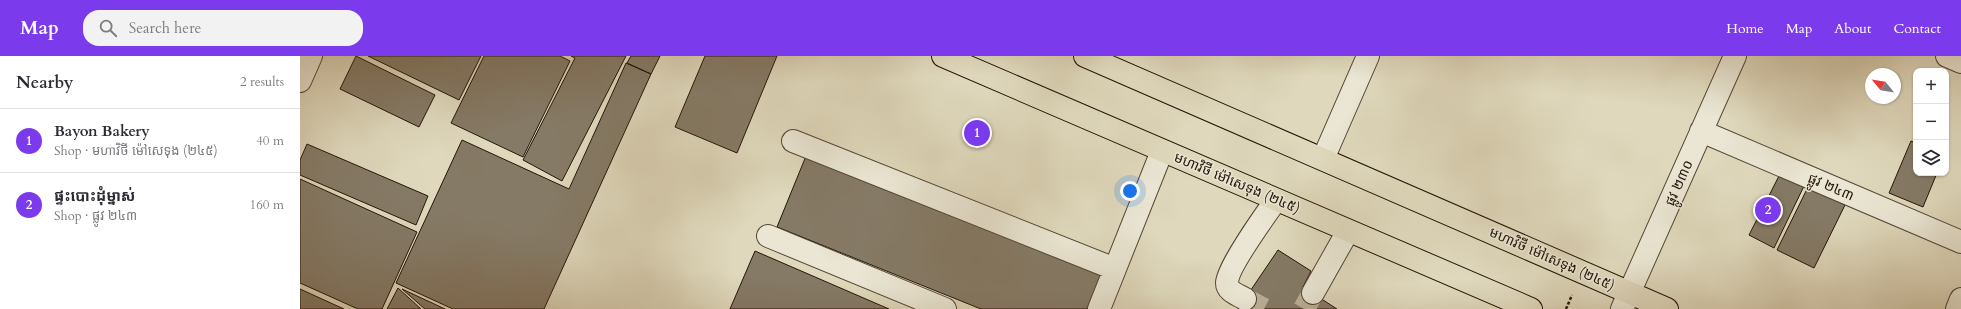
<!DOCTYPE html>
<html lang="en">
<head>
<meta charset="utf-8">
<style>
	body { margin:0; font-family:Cardo,"Noto Sans Khmer",serif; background:#f2f2f3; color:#2b2b33 }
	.controls { position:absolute; right:12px; top:12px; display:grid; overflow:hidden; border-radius:8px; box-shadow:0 1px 3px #0004 }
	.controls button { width:36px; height:36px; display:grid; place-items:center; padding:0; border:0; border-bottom:1px solid #e1e1e2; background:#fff; color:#2b2b33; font:20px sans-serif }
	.compass { position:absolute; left:1565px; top:12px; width:36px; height:36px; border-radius:50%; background:#fff; box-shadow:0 1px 3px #0004; rotate:300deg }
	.you { position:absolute; left:830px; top:135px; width:14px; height:14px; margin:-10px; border:3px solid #fff; border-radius:50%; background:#1a73e8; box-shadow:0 0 0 6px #1a73e833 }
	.badge { display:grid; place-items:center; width:26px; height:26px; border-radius:50%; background:#7c3aed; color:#fff; font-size:13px; font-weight:700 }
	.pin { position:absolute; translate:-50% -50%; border:2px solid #fff; box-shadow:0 1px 4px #0006 }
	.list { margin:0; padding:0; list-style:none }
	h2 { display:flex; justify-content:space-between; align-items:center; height:52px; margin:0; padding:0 16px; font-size:17px }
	h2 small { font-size:13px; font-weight:400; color:#7c7c81 }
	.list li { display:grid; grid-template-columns:26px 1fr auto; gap:12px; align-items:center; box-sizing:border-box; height:64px; padding:0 16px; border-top:1px solid #e1e1e2 }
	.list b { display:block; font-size:15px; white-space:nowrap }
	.list p { margin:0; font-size:13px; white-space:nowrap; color:#7c7c81 }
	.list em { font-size:13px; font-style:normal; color:#7c7c81 }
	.icon { flex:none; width:22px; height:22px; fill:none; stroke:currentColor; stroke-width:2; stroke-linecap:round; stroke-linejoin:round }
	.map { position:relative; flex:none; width:1661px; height:253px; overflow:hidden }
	header { display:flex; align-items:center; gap:24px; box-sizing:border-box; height:56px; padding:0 20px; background:#7c3aed; color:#fff }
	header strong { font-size:19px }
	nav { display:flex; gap:22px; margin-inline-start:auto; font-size:14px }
	.search { width:280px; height:36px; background:#f2f2f3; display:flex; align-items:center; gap:10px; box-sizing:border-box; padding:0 14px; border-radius:16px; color:#7c7c81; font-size:15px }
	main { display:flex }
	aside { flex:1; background:#fff }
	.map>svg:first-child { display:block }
	.building { fill:#857a66; stroke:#241508 }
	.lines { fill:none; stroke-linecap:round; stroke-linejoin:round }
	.minor-tunnel { stroke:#bab198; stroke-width:22; stroke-dasharray:22 11; stroke-linecap:butt }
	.minor-casing { stroke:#534635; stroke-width:24 }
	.major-casing { stroke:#241508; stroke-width:24 }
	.path { stroke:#241508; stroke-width:2.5; stroke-dasharray:3 2; stroke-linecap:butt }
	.minor { stroke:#eae6d3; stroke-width:22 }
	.major { stroke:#dfd8bc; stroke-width:22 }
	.labels { text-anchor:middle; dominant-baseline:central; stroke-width:3; stroke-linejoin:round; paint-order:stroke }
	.street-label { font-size:14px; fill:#241508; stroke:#eae6d3 }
</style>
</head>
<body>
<header>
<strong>Map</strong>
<div class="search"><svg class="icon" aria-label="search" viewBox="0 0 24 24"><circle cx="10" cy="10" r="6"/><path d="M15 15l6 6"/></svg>Search here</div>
<nav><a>Home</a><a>Map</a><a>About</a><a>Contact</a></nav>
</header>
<main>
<aside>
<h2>Nearby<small>2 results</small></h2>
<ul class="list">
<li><span class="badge">1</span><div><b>Bayon Bakery</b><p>Shop · មហាវិថី ម៉ៅសេទុង (២៤៥)</p></div><em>40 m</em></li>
<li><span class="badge">2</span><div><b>ផ្ទះបោះដុំម្នាស់</b><p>Shop · ផ្លូវ ២៤៣</p></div><em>160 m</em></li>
</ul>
</aside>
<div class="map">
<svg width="1661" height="253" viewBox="0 0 1661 253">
	<rect width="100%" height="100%" fill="#dfd8bc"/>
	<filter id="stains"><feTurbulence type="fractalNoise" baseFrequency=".005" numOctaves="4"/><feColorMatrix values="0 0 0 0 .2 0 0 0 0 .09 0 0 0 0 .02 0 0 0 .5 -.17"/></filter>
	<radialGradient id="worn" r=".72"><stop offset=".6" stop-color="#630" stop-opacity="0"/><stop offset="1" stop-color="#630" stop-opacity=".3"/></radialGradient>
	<path class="building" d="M56 0 135 39 119 71 40 33Z
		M68 0H181L159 44Z
		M184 0H260L270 5 223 101 151 67Z
		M271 0H326L262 125 223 104 275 2Z
		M331 0H360L351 18 327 7Z
		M405 0H477L437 97 375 71Z
		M326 7 351 18 244 253H153L96 227 162 84 269 133Z
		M1611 85 1616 87V117H1637L1623 151 1589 137Z
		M7 88 128 140 116 169 0 119V104Z
		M506 100 805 221 792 253H681L477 171Z
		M1481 116 1505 128 1474 192 1449 179Z
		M0 123 117 176 82 253H58L0 227Z
		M1508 131 1545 149 1514 212 1477 194Z
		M978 194 1011 215 1003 231 1037 253H938Z
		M455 195 589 253H430Z
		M98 232 121 253H87Z
		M0 233 44 253H0Z
		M102 233 145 253H125Z"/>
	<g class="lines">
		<path class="minor-tunnel" d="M945 243 964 253
			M1004 253 1013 237"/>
		<defs>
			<path id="minor" d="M1647 0 1661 6
				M0 25 11 0
				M1401 75 1661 186
				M493 85 815 213
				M1023 103 1068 0
				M468 180 645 253
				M1013 237 1048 175
				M945 243C939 239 927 236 927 227 927 212 966 158 976 144
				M799 253 862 95
				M1322 253 1435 0
				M1657 253 1661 243"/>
			<path id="major" d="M643 0 1231 253
				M785 0 1367 253"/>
		</defs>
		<use href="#minor" class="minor-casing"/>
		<use href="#major" class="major-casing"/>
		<path class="path" d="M1266 253 1272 239"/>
		<use href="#minor" class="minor"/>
		<use href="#major" class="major"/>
	</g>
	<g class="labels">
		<g class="street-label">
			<text transform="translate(937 127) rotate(23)">មហាវិថី ម៉ៅសេទុង (២៤៥)</text>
			<text transform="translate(1379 127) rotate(-66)">ផ្លូវ ២៣០</text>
			<text transform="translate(1531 131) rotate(23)">ផ្លូវ ២៤៣</text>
			<text transform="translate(1252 203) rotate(24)">មហាវិថី ម៉ៅសេទុង (២៤៥)</text>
		</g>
	</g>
	<rect width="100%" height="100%" filter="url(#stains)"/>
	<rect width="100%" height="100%" fill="url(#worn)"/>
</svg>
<div class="controls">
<button>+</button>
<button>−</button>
<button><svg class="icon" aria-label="layers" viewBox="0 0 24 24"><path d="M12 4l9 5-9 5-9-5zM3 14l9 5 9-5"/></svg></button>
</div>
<svg class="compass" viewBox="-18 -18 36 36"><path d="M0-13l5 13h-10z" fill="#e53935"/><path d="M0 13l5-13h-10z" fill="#7c7c81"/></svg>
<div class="you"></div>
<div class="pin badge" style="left:677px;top:77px">1</div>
<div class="pin badge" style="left:1468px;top:154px">2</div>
</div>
</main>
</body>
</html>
